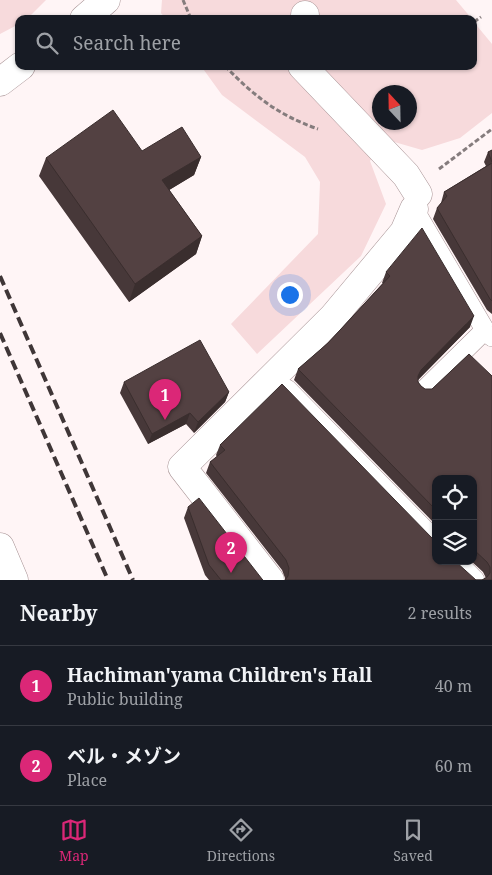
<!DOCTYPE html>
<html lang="en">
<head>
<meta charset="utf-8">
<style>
	body { margin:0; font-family:"Noto Serif","Noto Sans JP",serif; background:#20242c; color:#f1f3f6 }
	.controls { position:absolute; right:15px; bottom:15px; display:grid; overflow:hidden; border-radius:10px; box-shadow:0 1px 4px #0004 }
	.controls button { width:45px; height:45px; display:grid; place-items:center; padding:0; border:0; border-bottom:1px solid #363941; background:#171b24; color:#f1f3f6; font:25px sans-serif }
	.compass { position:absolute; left:372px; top:85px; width:45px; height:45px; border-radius:50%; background:#171b24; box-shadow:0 1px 4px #0004; rotate:338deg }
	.you { position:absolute; left:289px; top:294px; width:18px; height:18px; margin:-12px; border:4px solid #fff; border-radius:50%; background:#1a73e8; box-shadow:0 0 0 8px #1a73e833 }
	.badge { display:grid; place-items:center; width:32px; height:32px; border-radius:50%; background:#db2777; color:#fff; font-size:16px; font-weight:700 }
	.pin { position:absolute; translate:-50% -41px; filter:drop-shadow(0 1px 2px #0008) }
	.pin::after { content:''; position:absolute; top:26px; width:18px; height:15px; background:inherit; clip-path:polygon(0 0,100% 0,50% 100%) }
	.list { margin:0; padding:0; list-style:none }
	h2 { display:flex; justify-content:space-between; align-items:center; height:65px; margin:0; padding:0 20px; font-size:21px }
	h2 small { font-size:16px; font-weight:400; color:#9ea1a6 }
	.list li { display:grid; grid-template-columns:32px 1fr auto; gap:15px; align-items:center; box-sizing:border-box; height:80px; padding:0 20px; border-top:1px solid #363941 }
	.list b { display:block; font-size:19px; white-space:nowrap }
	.list p { margin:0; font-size:16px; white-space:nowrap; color:#9ea1a6 }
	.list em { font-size:16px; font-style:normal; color:#9ea1a6 }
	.icon { flex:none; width:28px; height:28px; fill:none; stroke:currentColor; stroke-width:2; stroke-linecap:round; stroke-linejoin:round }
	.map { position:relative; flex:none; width:492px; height:580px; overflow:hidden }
	.search { position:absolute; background:#171b24; box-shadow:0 1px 4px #0004; left:15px; right:15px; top:15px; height:55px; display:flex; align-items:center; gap:12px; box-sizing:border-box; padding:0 18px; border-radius:10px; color:#9ea1a6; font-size:19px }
	.sheet { height:225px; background:#171b24 }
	nav { display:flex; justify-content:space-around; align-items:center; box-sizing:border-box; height:70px; border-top:1px solid #363941; background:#171b24; font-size:14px; color:#9ea1a6 }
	nav a { display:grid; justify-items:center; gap:2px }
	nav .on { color:#db2777 }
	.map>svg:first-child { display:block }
	.green { fill:#f7dadc; fill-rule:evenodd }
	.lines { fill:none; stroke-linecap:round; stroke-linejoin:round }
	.lane-casing { stroke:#a79294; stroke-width:20 }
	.street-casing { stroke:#a79294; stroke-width:29 }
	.path { stroke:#857c7d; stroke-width:3; stroke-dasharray:5 2.5; stroke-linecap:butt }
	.lane { stroke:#fff; stroke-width:19 }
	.street { stroke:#fff; stroke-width:28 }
	.rail { stroke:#3f3637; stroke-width:4; stroke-dasharray:10 5; stroke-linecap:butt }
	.wall { fill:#473839 }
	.shaded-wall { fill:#3a2e2e }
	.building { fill:#534142; stroke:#3a2e2e }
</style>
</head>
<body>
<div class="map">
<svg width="492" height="580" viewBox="0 0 492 580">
	<rect width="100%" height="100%" fill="#fff5f6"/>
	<path class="green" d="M0 0H46L27 19H19V24L0 34Z
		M162 0H456L472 19H166L161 13Z
		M473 21 492 44V113L460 138 422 150 384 139 370 161 386 204 361 256 257 354 231 324 318 234 320 182 305 157 222 95 201 66H473ZM380 92H410V122H380Z"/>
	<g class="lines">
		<defs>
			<path id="lane" d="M414 209 485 330 492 337
				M287 389 436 541
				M425 389 485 330
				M456 561 475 580"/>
			<path id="street" d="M84 19 106 0
				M305 19V15
				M302 66 406 175 418 194
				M0 82 21 66
				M0 547 14 580
				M270 580 182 467 333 317 404 232 414 209"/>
		</defs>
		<use href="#lane" class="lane-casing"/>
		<use href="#street" class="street-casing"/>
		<path class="path" d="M183 0 191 19
			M474 22 481 17
			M225 66C254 96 278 115 318 129
			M439 169 492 129"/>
		<use href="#lane" class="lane"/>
		<use href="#street" class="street"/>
		<path class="rail" d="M0 276 133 580
			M0 333 108 580"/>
	</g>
	<path class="wall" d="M492 150V314L487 310 433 219 437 208 441 203 444 192 486 166 484 162 488 152Z
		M142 151 201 157 194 175 169 190 202 236 196 254 129 302 39 176 46 158Z
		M386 272 470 327 418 380V382L421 386 425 389H432L469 354 492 580H285V578L282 570 206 473 210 462 217 457 216 455 220 445 436 561 476 580H482L486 578 483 572 471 561H473V479H436V525L294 380 298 369 328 343 383 283H382Z
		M124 382 229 392 225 402 194 433 186 424 148 444 120 393Z
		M188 507 263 580H209L205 575 184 518Z"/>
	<path class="shaded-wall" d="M201 157 194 175 156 198 162 180Z
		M202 236 196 254 129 302 135 284Z
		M474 316 470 327 417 381 418 376 421 370Z
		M229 392 225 402 194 433 198 422Z
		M190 413 186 424 148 444 152 434Z"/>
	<path class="building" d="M113 110 142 151 182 127 201 157 162 180 202 236 135 284 46 158Z
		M492 150V162L488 152Z
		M492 163V301L490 299 437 208 447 196 444 192Z
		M422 228 474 316 421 370 418 376V382L421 386 425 389H432L469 354 492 376V580H285L288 576 289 568 286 560 210 462 225 450 220 445 282 384 432 538 436 540V561H455L476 580H482L487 577 490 573V567L487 562 473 549V479H436V510L298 369 328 343 390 276 386 272Z
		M200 340 229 392 198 422 190 413 152 434 124 382Z
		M199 498 262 579 263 580H221L209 565 188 507Z"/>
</svg>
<div class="controls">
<button><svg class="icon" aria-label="locate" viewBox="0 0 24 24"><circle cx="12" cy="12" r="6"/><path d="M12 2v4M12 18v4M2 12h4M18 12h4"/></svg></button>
<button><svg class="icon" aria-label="layers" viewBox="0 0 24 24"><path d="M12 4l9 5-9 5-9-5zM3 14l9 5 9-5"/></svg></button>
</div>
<svg class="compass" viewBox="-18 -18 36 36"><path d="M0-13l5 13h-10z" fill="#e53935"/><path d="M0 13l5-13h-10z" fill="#9ea1a6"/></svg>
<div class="you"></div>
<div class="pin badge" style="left:165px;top:420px">1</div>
<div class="pin badge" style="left:231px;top:573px">2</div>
<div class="search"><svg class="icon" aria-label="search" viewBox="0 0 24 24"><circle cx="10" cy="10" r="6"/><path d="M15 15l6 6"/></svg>Search here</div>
</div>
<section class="sheet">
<h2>Nearby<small>2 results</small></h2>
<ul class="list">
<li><span class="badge">1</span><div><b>Hachiman'yama Children's Hall</b><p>Public building</p></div><em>40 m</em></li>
<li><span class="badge">2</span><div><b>ベル・メゾン</b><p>Place</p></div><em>60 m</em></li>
</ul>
</section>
<nav>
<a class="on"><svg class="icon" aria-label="map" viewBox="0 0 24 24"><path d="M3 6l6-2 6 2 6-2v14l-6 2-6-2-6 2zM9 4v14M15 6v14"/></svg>Map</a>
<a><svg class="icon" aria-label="directions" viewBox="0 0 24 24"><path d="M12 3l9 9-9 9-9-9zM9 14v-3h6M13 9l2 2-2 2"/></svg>Directions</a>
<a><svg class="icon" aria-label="saved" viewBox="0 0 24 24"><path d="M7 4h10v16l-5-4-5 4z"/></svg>Saved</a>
</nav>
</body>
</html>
